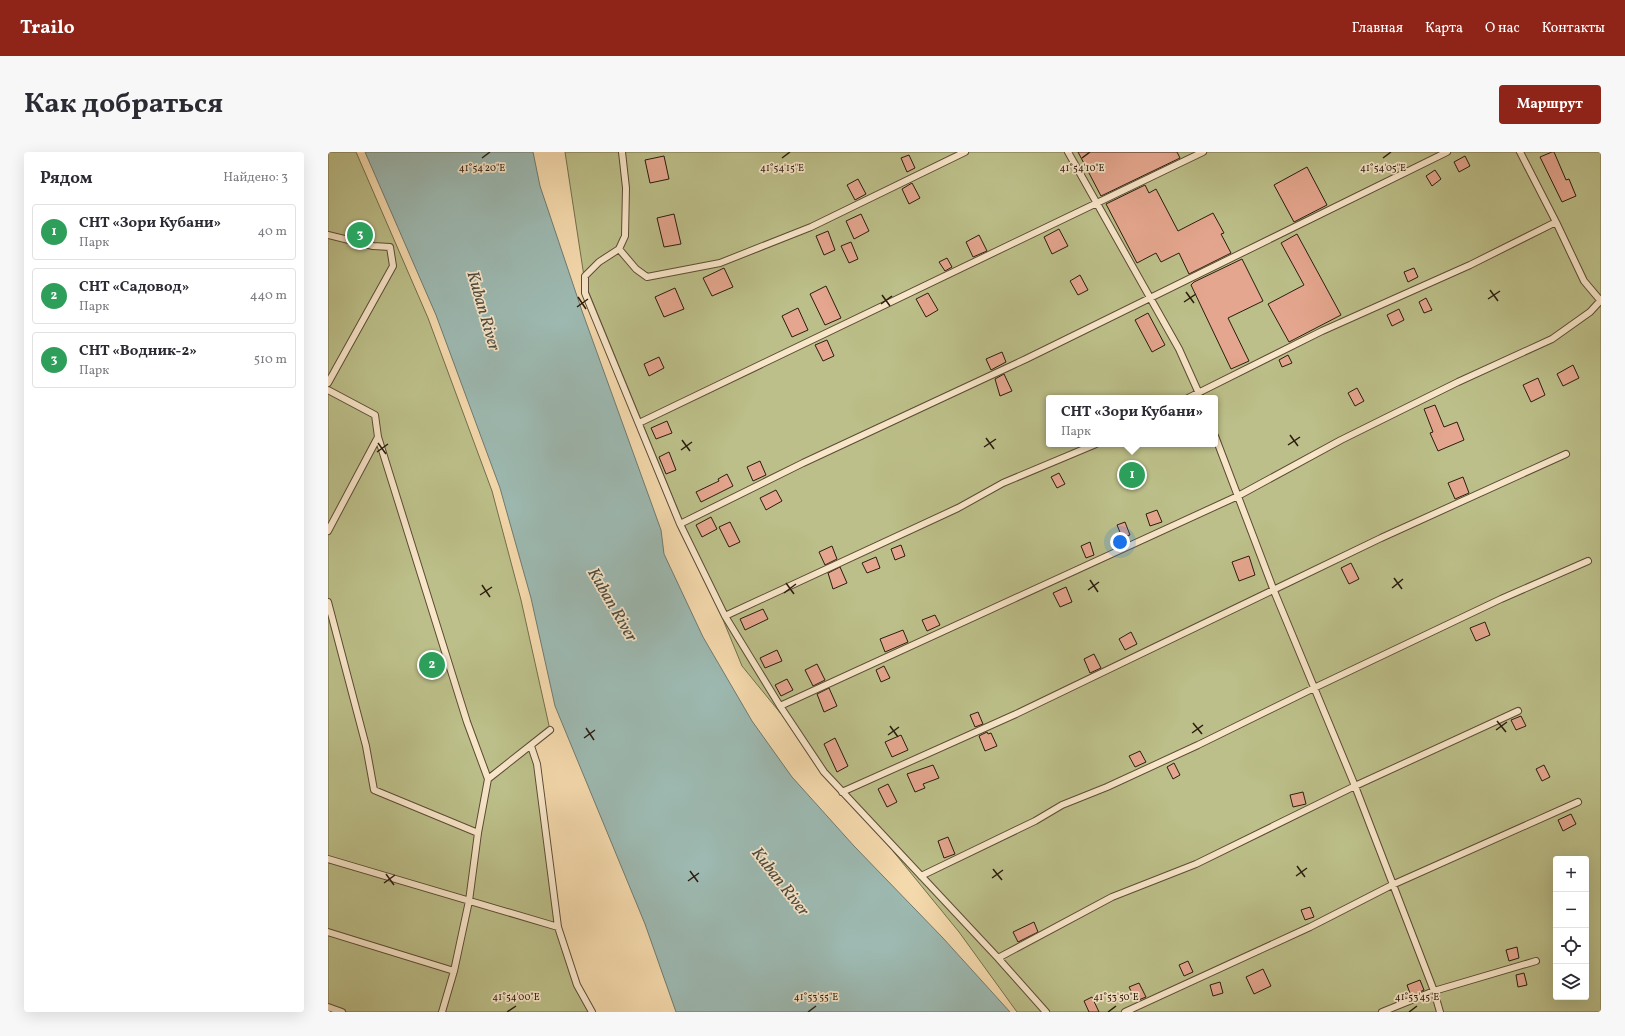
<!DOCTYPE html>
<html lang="ru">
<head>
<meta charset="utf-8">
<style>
	body { margin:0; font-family:Vollkorn,serif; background:#f7f7f7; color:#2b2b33 }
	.controls { position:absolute; right:12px; bottom:12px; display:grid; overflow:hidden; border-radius:4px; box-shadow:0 4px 16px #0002 }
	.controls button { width:36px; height:36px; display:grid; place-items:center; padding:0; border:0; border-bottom:1px solid #e1e1e2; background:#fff; color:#2b2b33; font:20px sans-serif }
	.you { position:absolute; left:792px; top:390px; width:14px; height:14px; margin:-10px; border:3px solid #fff; border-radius:50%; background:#1a73e8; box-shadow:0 0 0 6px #1a73e833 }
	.badge { display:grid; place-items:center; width:26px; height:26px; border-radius:50%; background:#8f2418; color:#fff; font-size:13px; font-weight:700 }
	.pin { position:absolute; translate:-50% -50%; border:2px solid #fff; box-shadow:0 1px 4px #0006 }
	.popup { position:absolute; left:718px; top:243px; width:172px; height:52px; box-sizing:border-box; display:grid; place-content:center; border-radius:4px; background:#fff; filter:drop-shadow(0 1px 3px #0005); font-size:13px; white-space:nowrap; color:#7c7c81 }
	.popup b { font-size:15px; color:#2b2b33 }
	.popup::after { content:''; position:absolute; left:50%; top:100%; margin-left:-8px; border:8px solid transparent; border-top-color:#fff }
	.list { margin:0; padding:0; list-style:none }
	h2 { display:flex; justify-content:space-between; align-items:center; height:52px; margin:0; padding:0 16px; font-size:17px }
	h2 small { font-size:13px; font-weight:400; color:#7c7c81 }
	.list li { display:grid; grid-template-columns:26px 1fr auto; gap:12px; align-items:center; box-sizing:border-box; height:56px; margin:0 8px 8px; padding:0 8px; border:1px solid #e1e1e2; border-radius:4px }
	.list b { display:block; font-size:15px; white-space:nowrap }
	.list p { margin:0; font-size:13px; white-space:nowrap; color:#7c7c81 }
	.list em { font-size:13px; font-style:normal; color:#7c7c81 }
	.icon { flex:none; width:22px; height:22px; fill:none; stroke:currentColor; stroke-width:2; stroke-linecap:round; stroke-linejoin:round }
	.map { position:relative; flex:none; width:1273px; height:860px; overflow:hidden; border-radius:4px }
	header { display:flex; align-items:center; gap:24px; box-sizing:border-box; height:56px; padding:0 20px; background:#8f2418; color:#fff }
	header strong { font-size:19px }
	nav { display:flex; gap:22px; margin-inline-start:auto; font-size:14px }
	.intro { display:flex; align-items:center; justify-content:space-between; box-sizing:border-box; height:96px; padding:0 24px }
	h1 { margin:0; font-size:28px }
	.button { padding:10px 18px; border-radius:4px; background:#8f2418; color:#fff; font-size:14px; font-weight:700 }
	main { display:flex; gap:24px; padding:0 24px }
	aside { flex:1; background:#fff; border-radius:4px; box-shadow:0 4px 16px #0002 }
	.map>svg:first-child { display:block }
	.green { fill:#bcbf89; stroke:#746e4c; fill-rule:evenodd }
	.water { fill:#9db9b1; stroke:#6f7a70 }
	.building { fill:#e4a68e; stroke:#2b1c0f }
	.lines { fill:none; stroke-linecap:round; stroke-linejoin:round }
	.service-casing { stroke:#5d4b36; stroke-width:8 }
	.service { stroke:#f8e6c9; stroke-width:6 }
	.ticks { fill:none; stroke:#2b1c0f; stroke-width:1.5 }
	.labels { text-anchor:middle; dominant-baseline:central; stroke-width:3.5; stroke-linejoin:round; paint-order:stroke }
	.water-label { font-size:17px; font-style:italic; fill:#4d4b40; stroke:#f8e6c9 }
	.ticks-label { font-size:10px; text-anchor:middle; fill:#2b1c0f; stroke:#f8e6c9; stroke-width:3.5; stroke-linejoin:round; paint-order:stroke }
</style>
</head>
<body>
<header>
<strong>Trailo</strong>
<nav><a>Главная</a><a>Карта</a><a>О нас</a><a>Контакты</a></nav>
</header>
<div class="intro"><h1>Как добраться</h1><a class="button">Маршрут</a></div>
<main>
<aside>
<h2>Рядом<small>Найдено: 3</small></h2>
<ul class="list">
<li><span class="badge" style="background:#2e9e5b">1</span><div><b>СНТ «Зори Кубани»</b><p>Парк</p></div><em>40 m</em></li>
<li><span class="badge" style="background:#2e9e5b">2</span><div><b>СНТ «Садовод»</b><p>Парк</p></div><em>440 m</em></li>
<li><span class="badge" style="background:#2e9e5b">3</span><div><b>СНТ «Водник-2»</b><p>Парк</p></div><em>510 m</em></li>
</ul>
</aside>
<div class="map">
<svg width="1273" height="860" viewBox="0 0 1273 860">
	<rect width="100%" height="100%" fill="#f4d9ac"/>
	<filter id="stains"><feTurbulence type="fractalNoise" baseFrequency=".005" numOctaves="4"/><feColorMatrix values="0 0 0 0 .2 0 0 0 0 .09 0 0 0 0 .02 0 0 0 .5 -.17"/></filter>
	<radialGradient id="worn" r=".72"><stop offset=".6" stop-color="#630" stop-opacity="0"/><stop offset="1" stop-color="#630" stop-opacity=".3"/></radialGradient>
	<path class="green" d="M0 0H28L100 166 164 339 193 448 222 578 203 594 209 612 230 775 249 833 264 860H0Z
		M237 0H1273V860H689L631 780 414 514 257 131ZM721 246H887V292H721ZM1228 707H1258V845H1228Z"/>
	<path class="water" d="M37 0H205L212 34 254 159 333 378 336 402 375 485 424 569 464 625 526 694 615 786 682 860H348L317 772 227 554 203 446 172 336 108 163Z"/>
	<path class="building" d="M750 0H849L852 6 773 44Z
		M1224 0H1226L1238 28 1241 27 1248 44 1234 50 1212 5Z
		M581 3 587 16 579 20 573 6Z
		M336 4 341 27 322 31 317 8Z
		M1137 4 1142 14 1131 20 1126 10Z
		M979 15 999 53 966 70 946 33Z
		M1107 18 1113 27 1104 34 1098 24Z
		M530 27 538 42 527 48 519 33Z
		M584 31 592 46 581 52 574 37Z
		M817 33 821 41 828 37 850 79 885 61 896 81 893 82 903 101 861 122 851 101 833 110 828 101 809 111 778 52Z
		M346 62 353 92 336 95 329 66Z
		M533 62 541 79 526 87 518 69Z
		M731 77 740 94 724 102 716 85Z
		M500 79 507 98 496 103 488 84Z
		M969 82 1013 163 961 190 940 152 976 133 953 91Z
		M651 83 659 99 645 105 638 90Z
		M523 90 530 107 521 111 513 94Z
		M619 106 624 115 617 119 611 110Z
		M914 107 935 149 900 166 921 209 903 217 863 133 866 130Z
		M396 116 405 135 384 144 375 126Z
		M1086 116 1090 125 1080 130 1076 120Z
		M752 123 760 138 750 143 742 129Z
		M498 134 513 166 497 173 482 142Z
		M347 136 356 157 336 165 327 145Z
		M600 141 610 158 598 165 588 147Z
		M1098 146 1104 158 1096 161 1091 150Z
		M470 156 480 178 464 185 454 164Z
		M1071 157 1076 168 1064 174 1059 163Z
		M820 161 837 193 824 200 807 168Z
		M499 188 506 204 495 209 487 193Z
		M674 200 678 210 663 218 658 207Z
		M960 203 964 211 954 215 951 208Z
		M331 205 336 216 321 224 316 212Z
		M1245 213 1251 226 1235 234 1229 222Z
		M676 222 684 239 672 244 667 227Z
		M1210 226 1217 243 1203 250 1195 233Z
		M1029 236 1036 249 1027 254 1020 241Z
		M1107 253 1116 275 1129 270 1136 288 1110 299 1102 281 1105 280 1096 257Z
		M339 269 344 281 328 287 323 276Z
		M341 300 348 318 338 322 331 305Z
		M432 309 438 323 425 329 419 315Z
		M731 321 737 332 729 336 723 325Z
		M399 322 405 334 373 350 368 340 391 329 390 327Z
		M1135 325 1141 341 1127 347 1120 331Z
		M448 338 454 349 438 358 432 346Z
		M829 358 834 370 822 374 818 362Z
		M383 365 389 377 374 385 368 373Z
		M402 370 412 390 401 395 391 375Z
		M797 370 802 383 794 385 789 373Z
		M762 390 766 403 758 406 753 394Z
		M573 393 577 404 567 408 563 397Z
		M504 394 509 407 497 413 491 400Z
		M921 404 927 423 911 429 904 410Z
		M548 405 552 416 539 421 534 411Z
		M1023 411 1031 427 1021 432 1013 416Z
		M512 415 519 431 505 437 500 421Z
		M738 435 744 450 732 455 725 441Z
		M435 457 440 467 417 478 412 467Z
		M607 463 612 473 599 479 594 468Z
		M1157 470 1162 483 1148 489 1142 476Z
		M575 478 580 490 557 500 552 487Z
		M803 480 809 492 797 498 791 487Z
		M449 498 454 509 437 516 432 506Z
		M766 502 773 516 762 521 756 507Z
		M489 512 497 528 485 534 477 518Z
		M556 514 562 526 553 530 548 518Z
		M459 527 465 538 453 544 447 533Z
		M501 536 509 554 496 560 489 542Z
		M650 560 655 572 647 575 642 563Z
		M1193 564 1198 574 1188 578 1183 568Z
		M659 580 660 582 663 581 669 594 657 599 651 584Z
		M573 583 580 598 564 605 557 590Z
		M507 586 520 614 509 620 496 592Z
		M812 599 818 610 807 615 801 604Z
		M846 611 852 623 845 627 839 615Z
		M605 613 611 626 595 632 597 636 587 640 579 622Z
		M1216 613 1222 625 1214 629 1208 617Z
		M560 632 569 650 559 655 550 637Z
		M975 640 978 652 965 655 962 643Z
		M1243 662 1248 672 1235 679 1230 668Z
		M620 685 627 702 616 706 610 689Z
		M982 755 986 765 977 768 973 758Z
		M706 770 710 780 690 790 685 780Z
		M1189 795 1191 806 1181 809 1178 798Z
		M860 809 865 820 856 824 851 813Z
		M935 817 943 834 926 842 918 825Z
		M1196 821 1199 833 1190 835 1188 823Z
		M1092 828 1096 838 1083 844 1079 833Z
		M892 830 895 841 885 844 882 833Z
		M811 831 818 845 808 849 801 835Z
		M764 845 771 860H761L756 849Z"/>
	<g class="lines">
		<defs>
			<path id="service" d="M294 0 298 36 297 84 291 97 271 110 257 124V141L352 372 397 464 452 554 496 620 670 806 718 860
				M740 0 851 197 873 246
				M1192 0 1228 70 1256 129 1272 148
				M0 83 45 94 62 95 65 114 0 231
				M291 97 308 117 319 125 392 111 483 75 637 0
				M0 238 47 263 50 285 139 570 160 627 150 681 141 749 126 819 114 860
				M860 246 994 179 1142 113 1228 70
				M311 271 875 0
				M887 284 946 439 1027 634 1106 839 1112 860
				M352 372 475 311 698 207 1119 0
				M0 379 50 285
				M0 450 38 594 46 638 150 681
				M397 464 630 356 675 331 768 292
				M452 554 910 344 1013 288 1130 230 1224 187 1262 160 1273 148
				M203 594 209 612 230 775 249 833 264 860
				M160 627 222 578
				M514 640 688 562 1053 386 1238 302
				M0 707 230 775
				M593 724 707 669 734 653 779 635 870 593 986 536 1173 447 1260 409
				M0 780 126 819
				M670 806 784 745 868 712 1027 634 1190 559
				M0 855 14 860
				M797 860 982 775 1064 733 1250 650
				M1054 860 1106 839 1208 809"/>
		</defs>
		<use href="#service" class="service-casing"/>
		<use href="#service" class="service"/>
	</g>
	<path class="ticks" d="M154 6 162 0M454 6 462 0M754 6 762 0M1055 6 1063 0M1162 138 1170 149M858 140 866 151M554 143 562 154M250 145 258 157M1160 147 1172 139M856 150 868 142M553 152 564 144M249 155 260 147M962 283 970 294M658 286 666 297M354 288 362 299M50 291 58 302M960 293 972 285M656 295 668 287M353 298 364 290M49 300 60 292M1066 426 1074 437M762 428 770 440M458 431 466 442M154 433 162 445M1064 436 1075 427M760 438 771 430M456 441 468 432M152 443 164 435M1169 569 1178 580M865 571 874 582M562 574 570 585M258 576 266 588M1168 578 1179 570M864 581 875 573M560 583 571 575M256 586 267 578M969 714 977 725M665 717 674 728M362 719 370 730M58 722 66 733M968 724 979 716M664 726 675 718M360 729 371 721M56 731 67 723M179 860 188 854M480 860 488 854M780 860 788 854M1081 860 1089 854"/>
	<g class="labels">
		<g class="water-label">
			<text transform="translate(155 159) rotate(74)">Kuban River</text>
			<text transform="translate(284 453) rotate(60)">Kuban River</text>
			<text transform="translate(452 730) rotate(52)">Kuban River</text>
		</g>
	</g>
	<g class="ticks-label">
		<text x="154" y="19">41°54'20"E</text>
		<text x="454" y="19">41°54'15"E</text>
		<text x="754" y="19">41°54'10"E</text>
		<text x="1055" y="19">41°54'05"E</text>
		<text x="188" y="848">41°54'00"E</text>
		<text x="488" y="848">41°53'55"E</text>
		<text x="788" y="848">41°53'50"E</text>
		<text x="1089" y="848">41°53'45"E</text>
	</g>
	<rect width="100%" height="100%" filter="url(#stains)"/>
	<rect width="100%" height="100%" fill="url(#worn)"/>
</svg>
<div class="controls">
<button>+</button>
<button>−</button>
<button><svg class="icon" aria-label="locate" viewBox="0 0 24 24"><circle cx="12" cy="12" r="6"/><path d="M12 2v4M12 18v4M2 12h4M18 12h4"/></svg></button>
<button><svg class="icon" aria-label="layers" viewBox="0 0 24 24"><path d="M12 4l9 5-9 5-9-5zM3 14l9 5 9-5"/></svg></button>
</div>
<div class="you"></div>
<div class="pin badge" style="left:804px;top:323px;background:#2e9e5b">1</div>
<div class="popup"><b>СНТ «Зори Кубани»</b>Парк</div>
<div class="pin badge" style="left:104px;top:513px;background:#2e9e5b">2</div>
<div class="pin badge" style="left:32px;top:83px;background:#2e9e5b">3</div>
</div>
</main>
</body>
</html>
